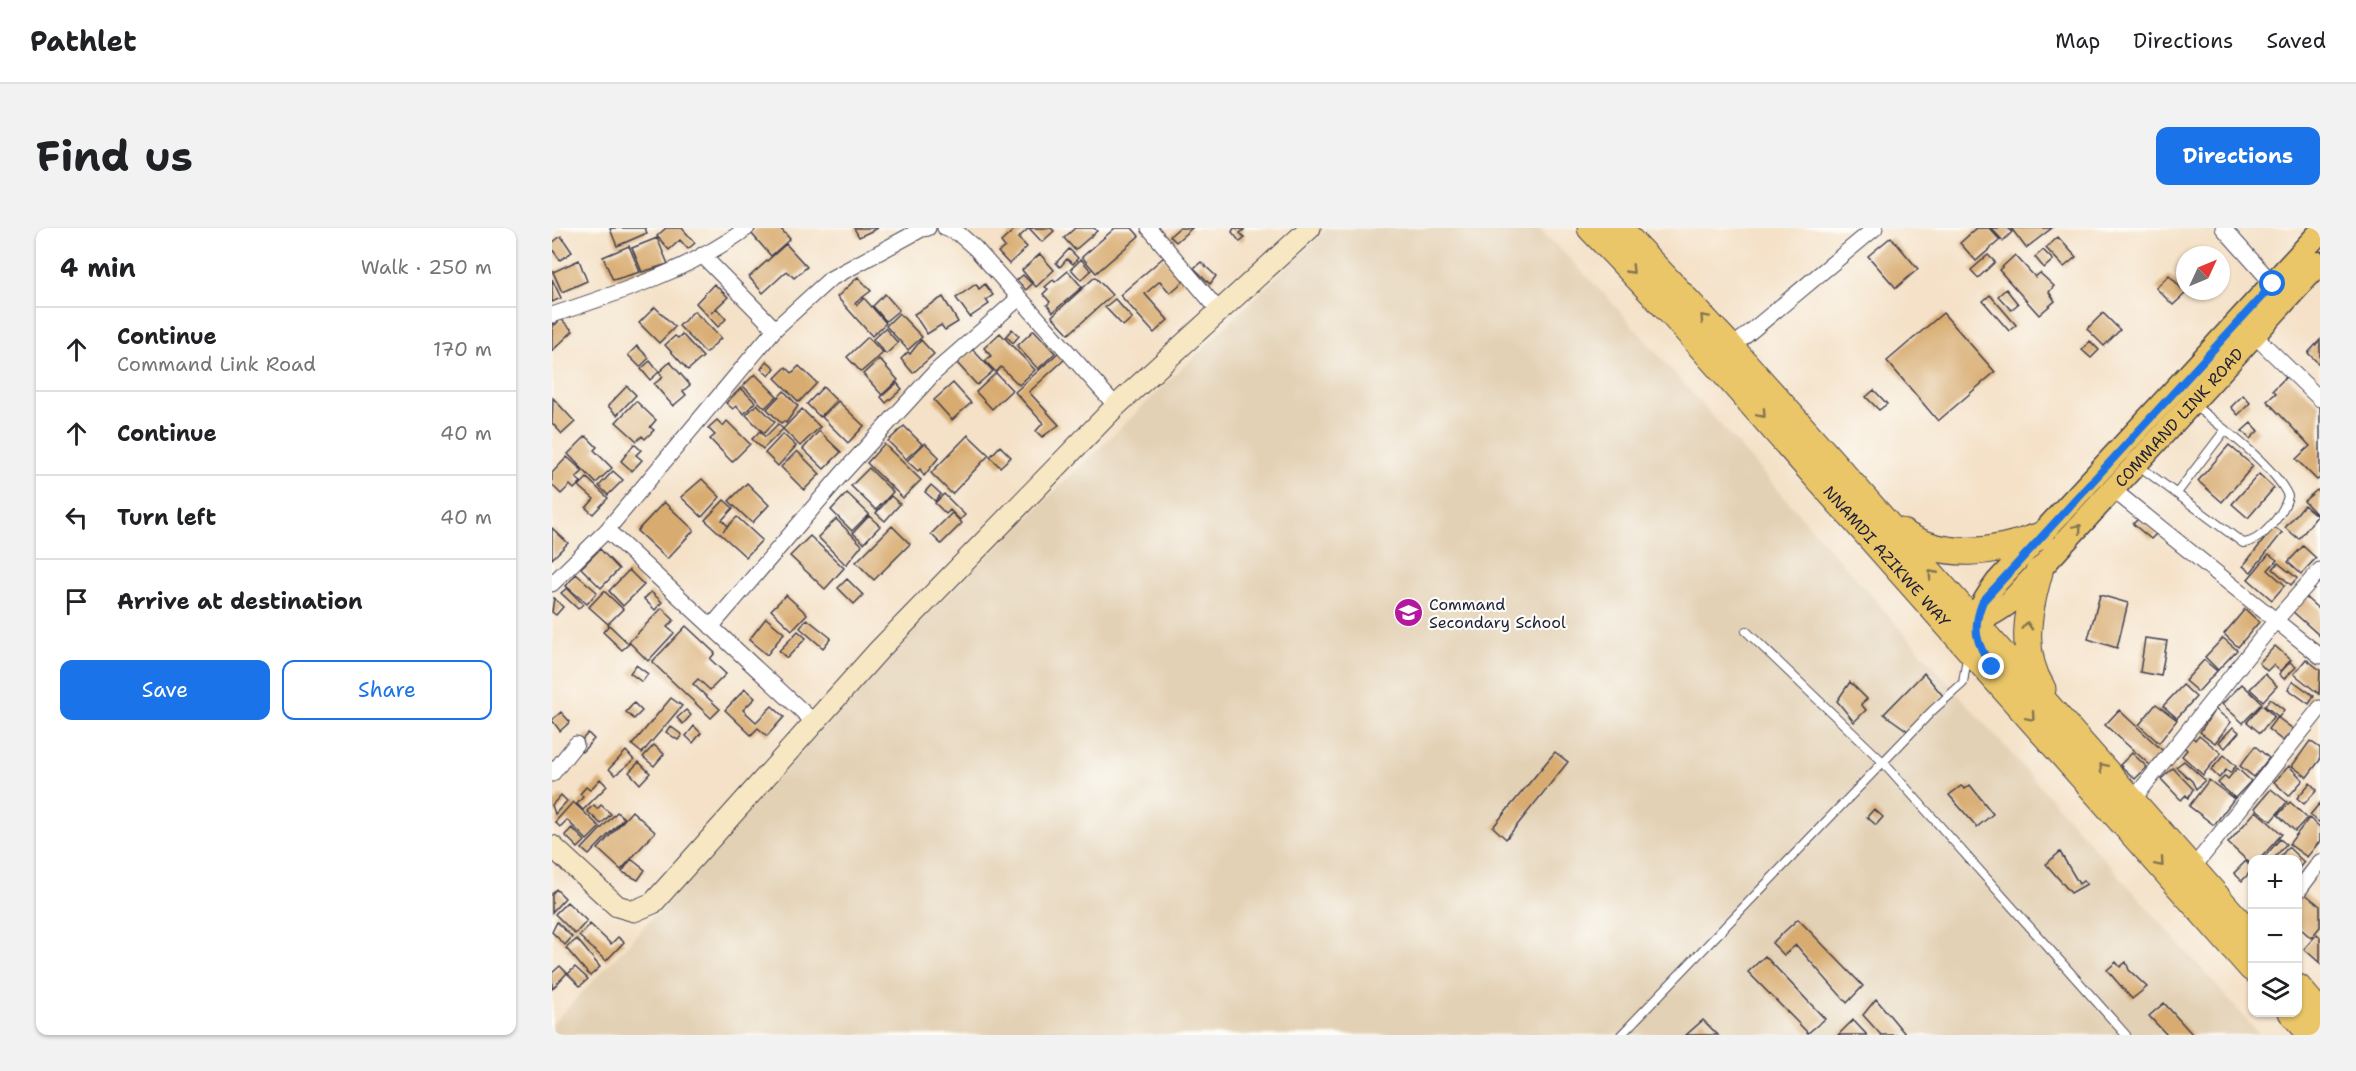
<!DOCTYPE html>
<html lang="en">
<head>
<meta charset="utf-8">
<style>
	body { margin:0; font-family:"Shantell Sans",sans-serif; background:#f2f2f2; color:#202124 }
	.controls { position:absolute; right:18px; bottom:18px; display:grid; overflow:hidden; border-radius:12px; box-shadow:0 2px 4px #0004 }
	.controls button { width:54px; height:54px; display:grid; place-items:center; padding:0; border:0; border-bottom:2px solid #e0e0e0; background:#fff; color:#202124; font:30px sans-serif }
	.compass { position:absolute; left:1624px; top:18px; width:54px; height:54px; border-radius:50%; background:#fff; box-shadow:0 2px 4px #0004; rotate:46deg }
	.stop { position:absolute; width:18px; height:18px; margin:-14px; border:4px solid #1a73e8; border-radius:50%; background:#fff }
	.stop.end { background:#1a73e8; border-color:#fff; box-shadow:0 2px 6px #0008 }
	.list { margin:0; padding:0; list-style:none }
	h2 { display:flex; justify-content:space-between; align-items:center; height:78px; margin:0; padding:0 24px; font-size:26px }
	h2 small { font-size:20px; font-weight:400; color:#757577 }
	.list li { display:grid; grid-template-columns:39px 1fr auto; gap:18px; align-items:center; box-sizing:border-box; height:84px; padding:0 24px; border-top:2px solid #e0e0e0 }
	.list b { display:block; font-size:22px; white-space:nowrap }
	.list p { margin:0; font-size:20px; white-space:nowrap; color:#757577 }
	.list em { font-size:20px; font-style:normal; color:#757577 }
	.actions { display:flex; gap:12px; padding:18px 24px }
	.actions a { flex:1; padding:14px 0; border:2px solid #1a73e8; border-radius:12px; text-align:center; font-size:21px; color:#1a73e8 }
	.actions .main { background:#1a73e8; color:#fff }
	.icon { flex:none; width:33px; height:33px; fill:none; stroke:currentColor; stroke-width:2; stroke-linecap:round; stroke-linejoin:round }
	.map { position:relative; flex:none; width:1768px; height:807px; overflow:hidden; border-radius:12px }
	header { display:flex; align-items:center; gap:36px; box-sizing:border-box; height:84px; padding:0 30px; background:#fff; border-bottom:2px solid #e0e0e0 }
	header strong { font-size:28px }
	nav { display:flex; gap:33px; margin-inline-start:auto; font-size:21px }
	.intro { display:flex; align-items:center; justify-content:space-between; box-sizing:border-box; height:144px; padding:0 36px }
	h1 { margin:0; font-size:42px }
	.button { padding:15px 27px; border-radius:12px; background:#1a73e8; color:#fff; font-size:21px; font-weight:700 }
	main { display:flex; gap:36px; padding:0 36px }
	aside { flex:1; background:#fff; border-radius:12px; box-shadow:0 2px 4px #0004 }
	.map>svg:first-child { display:block }
	.built { fill:#e3d1b5 }
	.building { fill:#d8ab70 }
	.lines { fill:none; stroke-linecap:round; stroke-linejoin:round }
	.lane-casing { stroke:#423f50; stroke-width:10 }
	.street-casing { stroke:#423f50; stroke-width:17 }
	.secondary-casing { stroke:#423f50; stroke-width:23 }
	.primary-casing { stroke:#423f50; stroke-width:25 }
	.highway-casing { stroke:#423f50; stroke-width:29 }
	.lane { stroke:#fff; stroke-width:8 }
	.street { stroke:#fff; stroke-width:15 }
	.secondary { stroke:#f7e8c3; stroke-width:21 }
	.primary { stroke:#eac669; stroke-width:22 }
	.highway { stroke:#eac669; stroke-width:27 }
	.oneway { stroke:#867452 }
	.route { stroke:#1a73e8; stroke-width:8 }
	.labels { text-anchor:middle; dominant-baseline:central; stroke-width:4.5; stroke-linejoin:round; paint-order:stroke }
	.street-label { font-size:16px; fill:#22223b; stroke:#fdfcf7 }
	.poi-label { font-size:16px; fill:#22223b; stroke:#fdfcf7; text-anchor:start }
</style>
</head>
<body>
<header>
<strong>Pathlet</strong>
<nav><a>Map</a><a>Directions</a><a>Saved</a></nav>
</header>
<div class="intro"><h1>Find us</h1><a class="button">Directions</a></div>
<main>
<aside>
<h2>4 min<small>Walk · 250 m</small></h2>
<ul class="list">
<li><svg class="icon" aria-label="ahead" viewBox="0 0 24 24"><path d="M12 20V5M6 11l6-6 6 6"/></svg><div><b>Continue</b><p>Command Link Road</p></div><em>170 m</em></li>
<li><svg class="icon" aria-label="ahead" viewBox="0 0 24 24"><path d="M12 20V5M6 11l6-6 6 6"/></svg><div><b>Continue</b></div><em>40 m</em></li>
<li><svg class="icon" aria-label="left" viewBox="0 0 24 24"><path d="M17 20v-9H6M10 6l-5 5 5 5"/></svg><div><b>Turn left</b></div><em>40 m</em></li>
<li><svg class="icon" aria-label="arrive" viewBox="0 0 24 24"><path d="M6 21V4h12l-3 4 3 4H6"/></svg><div><b>Arrive at destination</b></div></li>
</ul>
<div class="actions"><a class="main">Save</a><a>Share</a></div>
</aside>
<div class="map">
<svg width="1768" height="807" viewBox="0 0 1768 807">
	<rect width="100%" height="100%" fill="#fdfcf7"/>
	<filter id="ink" filterUnits="userSpaceOnUse"><feTurbulence type="fractalNoise" baseFrequency=".0167" numOctaves="2"/><feDisplacementMap in="SourceGraphic" scale="12" xChannelSelector="R" yChannelSelector="G"/><feConvolveMatrix kernelMatrix="1 2 1 2 8 2 1 2 1" color-interpolation-filters="sRGB"/></filter>
	<filter id="wash" filterUnits="userSpaceOnUse"><feTurbulence type="fractalNoise" baseFrequency=".008" numOctaves="4" result="noise"/><feDisplacementMap in="SourceGraphic" scale="24" xChannelSelector="R" yChannelSelector="G"/><feGaussianBlur stdDeviation="1.35" result="paint"/><feColorMatrix in="noise" values="0 0 0 0 0 0 0 0 0 0 0 0 0 0 0 0 0 1.4 0 .05"/><feComposite in="paint" operator="in"/></filter>
	<g filter="url(#wash)">
		<rect width="100%" height="100%" fill="#f4e1c7"/>
		<path class="built" d="M775 0H987L1056 70 1708 807H0V796L79 713 347 414Z"/>
		<g id="blocks">
			<path class="building" d="M61 0H93L95 5 65 18 58 1Z
				M114 0H130L143 15 136 21 128 12 117 22 105 8Z
				M205 0H228L238 11 219 28 199 5Z
				M302 0H326L307 9Z
				M464 0H477L466 10 475 19 457 36 446 24 453 19 449 14Z
				M477 0H499L502 3 490 14Z
				M523 0H542L545 3 523 22 512 10Z
				M563 0H580L587 8 544 45 530 29Z
				M627 0H640L624 14 618 8Z
				M682 0 692 2 688 5 693 10 688 14 680 4Z
				M1425 0H1437L1448 12 1424 33 1408 15Z
				M1439 0H1456L1460 4 1451 13Z
				M1459 0H1500L1474 20Z
				M9 8 20 24 8 32 0 21V15Z
				M1339 9 1366 41 1344 60 1316 28Z
				M1506 9 1524 29 1512 39 1494 20Z
				M105 10 116 36 90 44 80 20Z
				M234 16 255 39 242 50 235 43 211 65 197 49Z
				M77 18 88 44 61 52 51 29Z
				M517 21 526 30 521 36 515 31 508 39 504 35Z
				M1491 22 1501 32 1492 40 1483 29Z
				M488 26 502 42 484 59 470 42Z
				M1436 27 1443 34 1426 50 1419 42Z
				M1463 27 1483 49 1488 45 1502 58 1497 64 1503 73 1487 87 1447 42Z
				M612 29 632 53 618 65 608 53 593 66 616 92 602 105 568 67Z
				M529 31 539 43 529 52 519 41Z
				M27 32 35 53 10 64 1 44Z
				M649 34 664 48 658 56 642 40Z
				M516 43 530 59 501 84 495 77 498 74 491 66 496 61 493 59 501 52 503 54Z
				M471 47 480 56 474 62 465 52Z
				M1617 47 1634 65 1621 77 1604 60Z
				M306 49 319 63 303 75 305 77 312 70 334 95 320 108 285 69Z
				M543 49 560 67 517 106 500 88Z
				M0 51 9 70 0 74Z
				M162 56 176 69 159 85 165 81 174 91 166 99 144 75Z
				M424 56 427 61 433 56 441 67 434 72 437 76 418 89 404 70Z
				M1454 61 1466 76 1459 82 1446 68Z
				M333 66 347 82 334 93 321 78Z
				M1438 67 1464 97 1457 103 1431 73Z
				M391 69 406 94 393 102 389 97 375 106 362 86Z
				M563 71 580 90 571 98 553 79Z
				M103 79 123 99 107 115 87 95Z
				M142 83 169 110 154 125 127 98Z
				M347 85 370 109 356 122 334 98Z
				M1391 85 1443 144 1386 193 1335 133Z
				M1551 85 1568 102 1552 118 1535 101Z
				M9 91 21 103 0 123V94L3 97Z
				M333 100 346 115 334 126 321 111Z
				M460 101 467 108 461 115 454 108Z
				M482 102 503 125 486 141 465 118Z
				M448 105 483 142 467 157 449 139 444 144 433 133 439 128 432 120Z
				M130 106 151 129 136 142 113 117 123 108 126 110Z
				M316 109 331 125 309 144 295 129Z
				M369 112 382 126 361 145 349 131 356 124 358 126Z
				M1768 112V135L1767 136 1756 125Z
				M1538 113 1547 122 1539 130 1530 122Z
				M85 118 97 130 88 139 76 127Z
				M420 121 441 143 425 157 405 135Z
				M507 124 513 131 477 164 507 197 490 209 484 203 491 195 463 164Z
				M327 131 346 152 330 167 311 146Z
				M98 133 107 144 98 152 89 141Z
				M215 133 223 140 217 148 209 141Z
				M118 134 138 157 131 163 134 167 121 178 102 156 111 149 107 144Z
				M247 138 265 155 247 174 223 150 234 139 240 145Z
				M444 145 460 162 440 181 424 164Z
				M203 146 225 168 213 180 191 158Z
				M1735 148 1768 177V250L1765 252 1744 231 1758 218 1715 173 1724 165 1721 162Z
				M345 155 350 161 334 175 329 169Z
				M401 155 419 175 400 192 382 172Z
				M75 158 84 167 65 187 56 178Z
				M271 159 284 172 268 189 255 176Z
				M189 160 203 174 192 186 184 178 181 181 174 175Z
				M1322 162 1335 176 1327 182 1314 169Z
				M232 163 246 178 234 195 232 193 229 195 215 181Z
				M1691 167 1698 175 1686 187 1679 179Z
				M1 170 23 194 10 206 0 195Z
				M84 173 104 192 98 199 102 202 93 211 90 208 85 213 64 194Z
				M286 173 312 198 296 215 270 189Z
				M205 176 223 194 212 205 194 187Z
				M250 181 268 199 248 218 231 201 211 221 200 211 208 203 213 209 226 196 231 201Z
				M165 192 171 198 175 193 198 216 180 234 158 211 163 207 156 200Z
				M1699 195 1706 203 1698 211 1690 203Z
				M352 198 370 216 354 231 336 213Z
				M267 203 289 224 272 241 251 221Z
				M231 206 244 218 226 238 213 225Z
				M416 207 437 227 400 266 379 245Z
				M34 208 45 219 42 222 60 240 44 255 16 226Z
				M373 215 387 229 372 248 368 241 366 243 355 233Z
				M82 216 89 222 84 227 90 232 80 243 69 233Z
				M332 216 369 252 351 270 315 235Z
				M1677 217 1701 238 1670 274 1646 253Z
				M448 218 459 229 448 239 438 229Z
				M245 223 268 246 252 262 229 239Z
				M15 229 31 243 24 250 29 254 22 261 18 257 9 266 0 257V245Z
				M317 240 341 264 324 282 299 258Z
				M61 243 71 252 56 267 47 258Z
				M1707 246 1722 260 1696 290 1680 276Z
				M35 250 56 270 41 286 34 280 42 271 27 258Z
				M150 251 168 269 150 289 129 269Z
				M195 255 217 277 200 295 177 273Z
				M379 257 389 266 383 273 373 264Z
				M1765 262 1768 265V290L1752 273Z
				M295 265 317 286 300 303 279 282Z
				M392 266 413 287 408 292 398 282 394 286 383 275Z
				M339 268 348 276 333 293 324 285Z
				M172 272 181 280 170 292 176 298 171 303 185 289 210 312 194 329 153 292Z
				M112 274 142 302 115 331 85 303Z
				M1752 277 1765 288 1747 311 1733 300Z
				M400 285 410 295 389 316 379 306Z
				M317 288 328 298 312 315 301 305Z
				M1587 290 1605 305 1599 311 1581 296Z
				M284 291 310 317 294 337 266 309Z
				M340 298 358 316 322 352 304 334Z
				M1722 299 1730 305 1699 344 1691 338Z
				M0 300 16 315 0 331Z
				M258 308 292 340 273 361 238 328Z
				M1751 318 1764 330 1749 346 1736 334Z
				M48 321 67 341 49 360 29 340Z
				M1717 326 1725 332 1716 342 1733 357 1720 372 1696 351Z
				M1726 335 1745 350 1739 357 1721 341Z
				M77 342 92 357 71 378 57 363Z
				M24 346 45 364 35 376 14 358Z
				M295 351 311 367 302 376 286 360Z
				M15 360 31 376 26 381 9 365Z
				M52 363 71 381 56 396 37 379Z
				M99 364 110 374 103 382 92 371Z
				M234 367 255 386 240 402 219 382Z
				M1548 367 1576 375 1565 420 1536 411Z
				M1752 368 1768 382V408L1739 382Z
				M2 370 11 379 4 387 0 384Z
				M110 380 122 392 115 399 122 405 96 433 77 414Z
				M1693 381 1707 394 1686 419 1672 406Z
				M214 390 232 405 215 427 197 412Z
				M255 391 279 410 271 420 248 400Z
				M57 397 77 416 70 422 51 404Z
				M134 398 163 425 158 431 174 446 158 462 146 451 141 456 168 481 159 490 100 434Z
				M246 403 254 410 235 430 227 423Z
				M1593 410 1615 413 1609 448 1588 444Z
				M1671 410 1685 422 1666 442 1653 429Z
				M1723 418 1739 432 1728 443 1721 437 1715 443 1707 435Z
				M1754 431 1768 442 1767 466 1742 446Z
				M1652 432 1665 443 1646 464 1633 453Z
				M1738 434 1744 439 1732 451 1727 446Z
				M84 437 96 446 90 454 78 445Z
				M1372 445 1391 468 1356 503 1332 486Z
				M1713 446 1725 458 1711 473 1698 461Z
				M1741 453 1762 468 1757 476 1736 461Z
				M1298 454 1315 471 1309 476 1314 482 1302 494 1285 473Z
				M1690 456 1710 475 1691 495 1670 476Z
				M1631 457 1644 469 1625 490 1611 478Z
				M193 461 203 470 191 482 204 494 220 478 232 489 215 508 206 500 199 507 173 482Z
				M119 470 130 478 90 525 80 517Z
				M1718 471 1732 482 1727 489 1713 478Z
				M82 475 90 483 82 491 74 484Z
				M1604 476 1625 492 1607 515 1587 497Z
				M1710 477 1722 488 1708 505 1695 494Z
				M1663 481 1679 494 1663 515 1648 504Z
				M134 482 139 487 131 496 125 490Z
				M1567 482 1611 523 1598 537 1553 497Z
				M9 484 18 494 8 503 0 492Z
				M1725 489 1741 501 1731 513 1716 501Z
				M118 498 130 507 126 512 114 504Z
				M142 498 149 505 141 515 134 508Z
				M1681 499 1687 504 1673 520 1667 514Z
				M36 505 42 511 30 524 24 518Z
				M1647 507 1669 525 1651 547 1630 528 1635 522 1631 518 1639 508 1643 512Z
				M1758 513 1768 520V532L1755 549 1740 538Z
				M102 517 112 526 102 538 91 529Z
				M1703 518 1717 530 1702 549 1688 538Z
				M74 523 82 532 63 547 57 541Z
				M1003 524 1016 534 954 611 941 599Z
				M1580 525 1595 539 1583 551 1568 537Z
				M1672 527 1684 538 1678 545 1674 542 1667 550 1659 542Z
				M1632 533 1653 552 1644 561 1640 553 1624 539Z
				M87 534 98 545 88 556 77 544Z
				M1737 538 1751 552 1737 568 1722 554Z
				M1621 540 1641 561 1636 570 1634 567 1629 572 1609 551Z
				M1685 540 1699 553 1683 570 1666 555 1673 548 1676 551Z
				M48 551 55 558 31 582 25 576 31 569 28 566 34 559 38 562Z
				M1657 552 1682 571 1662 597 1637 578Z
				M1758 555 1765 562 1752 576 1745 570Z
				M1418 557 1441 586 1425 599 1397 567 1409 558 1413 561Z
				M1719 561 1735 574 1719 593 1703 580Z
				M9 567 15 573 3 586 0 577Z
				M21 574 48 599 35 612 15 592 8 599 3 594Z
				M1738 574 1755 590 1743 603 1726 587Z
				M1768 575V595L1758 587Z
				M42 577 45 581 49 577 59 586 49 596 35 583Z
				M1322 581 1331 589 1324 597 1315 589Z
				M80 583 103 604 69 642 46 621Z
				M1704 583 1730 606 1707 632H1700V637L1676 615Z
				M65 584 72 590 37 627 30 621Z
				M1757 590 1768 599V613L1755 629 1737 616Z
				M20 600 33 613 26 620 13 607Z
				M1728 611 1734 616 1721 632H1710Z
				M1736 619 1752 634 1746 641V632H1726Z
				M1508 624 1527 656 1531 653 1535 656 1519 665 1494 636Z
				M79 631 93 642 86 652 70 644Z
				M1694 633 1700 642 1690 653 1682 645Z
				M4 661 13 670 0 684V666Z
				M1751 664 1768 678V699L1759 710 1746 698V671Z
				M15 674 35 693 23 706 3 686Z
				M1246 691 1311 758 1295 775 1244 717 1232 727 1220 715Z
				M5 694 20 709 13 717 0 704Z
				M38 696 59 716 66 709 72 714 54 733 27 708Z
				M1765 706 1768 709V735L1752 721Z
				M25 711 48 739 38 748 14 720Z
				M1213 728 1273 791 1256 805 1196 744Z
				M1564 734 1568 739 1574 734 1577 742 1595 759 1580 771 1555 742Z
				M8 738 15 745 0 761V745Z
				M23 739 36 751 28 758 16 746Z
				M1324 771 1354 807H1329L1311 787Z
				M1612 775 1641 807H1615L1597 788Z
				M1151 792 1166 807H1134Z
				M1301 792 1315 807H1286Z"/>
		</g>
	</g>
	<g filter="url(#ink)">
		<use href="#blocks" fill-opacity="0" stroke="#423f50" stroke-width="1.5"/>
		<g class="lines">
			<defs>
				<path id="lane" d="M1587 238 1691 315C1710 314 1732 285 1736 268 1723 238 1669 199 1642 177
					M1625 265 1673 202
					M1194 403 1331 534 1574 807
					M1069 807 1381 482 1411 455 1415 429"/>
				<path id="street" d="M393 0 407 6 423 20 564 178
					M597 0 668 84
					M1671 0 1721 56
					M150 27 223 101
					M0 87C64 66 140 41 195 0
					M1702 107 1768 171
					M1179 120 1323 0
					M1560 261 1768 428
					M55 302 262 494
					M0 356 55 302 223 101 278 51 370 1 376 0
					M159 399 289 247 383 144 467 70
					M0 546 24 516
					M1580 573 1724 392 1768 342
					M1640 641 1768 480
					M1746 663 1768 634"/>
				<path id="secondary" d="M0 618 65 678 82 683 101 675 327 422 564 178 758 0"/>
				<g id="primary">
					<path id="s1" d="M1416 392C1430 394 1446 383 1457 375L1768 35"/>
					<path d="M1426 409C1421 386 1432 372 1445 354L1768 4"/>
				</g>
				<g id="highway">
					<path id="s2" d="M1039 0 1118 83 1700 740"/>
					<path d="M1066 0 1179 120 1700 709"/>
					<path d="M1349 304C1391 333 1444 325 1488 308"/>
					<path d="M1487 344C1476 383 1467 424 1490 461"/>
					<path d="M1746 760 1768 786"/>
					<path d="M1740 784 1760 807"/>
				</g>
			</defs>
			<use href="#lane" class="lane-casing"/>
			<use href="#street" class="street-casing"/>
			<use href="#secondary" class="secondary-casing"/>
			<use href="#primary" class="primary-casing"/>
			<use href="#highway" class="highway-casing"/>
			<use href="#lane" class="lane"/>
			<use href="#street" class="street"/>
			<use href="#secondary" class="secondary"/>
			<use href="#primary" class="primary"/>
			<use href="#highway" class="highway"/>
		</g>
		<defs><path id="oneway-chevron" d="M-2-3.5L2.5 0L-2 3.5" fill="none" stroke-width="1.6" stroke-linecap="round" stroke-linejoin="round" transform="scale(1.5)"/></defs>
		<g class="oneway">
			<use href="#oneway-chevron" transform="translate(1079 42) rotate(46)"/>
			<use href="#oneway-chevron" transform="translate(1152 90) rotate(-133)"/>
			<use href="#oneway-chevron" transform="translate(1210 186) rotate(48)"/>
			<use href="#oneway-chevron" transform="translate(1526 300) rotate(-49)"/>
			<use href="#oneway-chevron" transform="translate(1380 346) rotate(-132)"/>
			<use href="#oneway-chevron" transform="translate(1475 398) rotate(-87)"/>
			<use href="#oneway-chevron" transform="translate(1479 489) rotate(49)"/>
			<use href="#oneway-chevron" transform="translate(1551 539) rotate(-131)"/>
			<use href="#oneway-chevron" transform="translate(1608 635) rotate(49)"/>
		</g>
	</g>
	<g class="lines" filter="url(#ink)">
		<path class="route" d="M1440 439C1423 414 1420 400 1431 373L1721 56"/>
	</g>
	<defs>
		<symbol id="school-disc" viewBox="-11 -11 22 22"><circle r="9.5" fill="#b5179e" stroke="#fdfcf7"/><path d="M0-5L7-2L0 1L-7-2ZM-4 1L0 2.5L4 1V4Q0 6-4 4Z" fill="#fff"/></symbol>
	</defs>
	<g fill-rule="evenodd">
		<use href="#school-disc" x="840" y="368" width="33" height="33"/>
	</g>
	<g class="labels">
		<g class="street-label">
			<text stroke="none"><textPath href="#s1" startOffset="297">COMMAND LINK ROAD</textPath></text>
			<text stroke="none"><textPath href="#s2" startOffset="442">NNAMDI AZIKWE WAY</textPath></text>
		</g>
		<g class="poi-label">
			<text x="877" y="376">Command<tspan x="877" dy="18">Secondary School</tspan></text>
		</g>
	</g>
</svg>
<div class="controls">
<button>+</button>
<button>−</button>
<button><svg class="icon" aria-label="layers" viewBox="0 0 24 24"><path d="M12 4l9 5-9 5-9-5zM3 14l9 5 9-5"/></svg></button>
</div>
<svg class="compass" viewBox="-18 -18 36 36"><path d="M0-13l5 13h-10z" fill="#e53935"/><path d="M0 13l5-13h-10z" fill="#757577"/></svg>
<div class="stop" style="left:1721px;top:56px"></div>
<div class="stop end" style="left:1440px;top:439px"></div>
</div>
</main>
</body>
</html>
